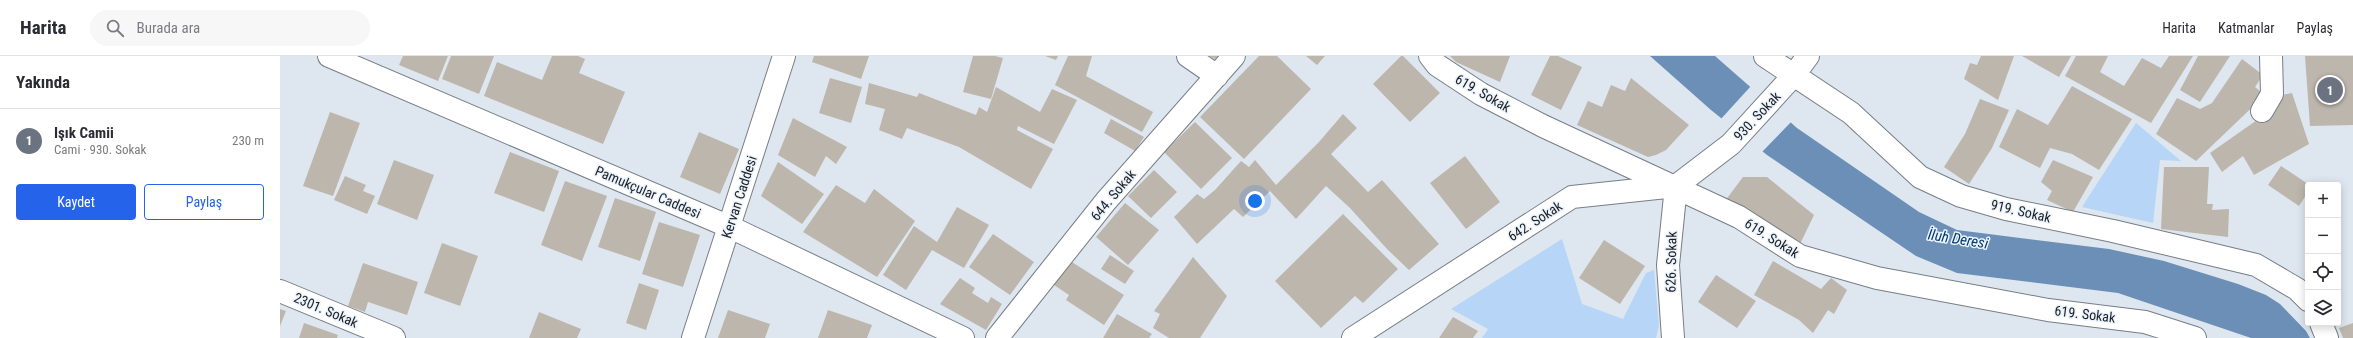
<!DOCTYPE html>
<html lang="tr">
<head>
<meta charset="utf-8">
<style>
	body { margin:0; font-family:"Roboto Condensed",sans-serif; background:#f7f7f7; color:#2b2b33 }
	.controls { position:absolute; right:12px; bottom:12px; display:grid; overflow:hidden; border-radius:4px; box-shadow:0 2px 10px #0003 }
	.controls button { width:36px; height:36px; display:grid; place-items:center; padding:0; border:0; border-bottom:1px solid #e1e1e2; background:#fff; color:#2b2b33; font:20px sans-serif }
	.you { position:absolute; left:975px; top:145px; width:14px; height:14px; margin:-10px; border:3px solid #fff; border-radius:50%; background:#1a73e8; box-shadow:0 0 0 6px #1a73e833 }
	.badge { display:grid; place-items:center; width:26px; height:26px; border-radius:50%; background:#2563eb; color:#fff; font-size:13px; font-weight:700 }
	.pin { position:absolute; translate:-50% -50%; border:2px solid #fff; box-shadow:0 1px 4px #0006 }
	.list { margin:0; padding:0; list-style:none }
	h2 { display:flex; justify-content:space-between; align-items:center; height:52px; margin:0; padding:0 16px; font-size:17px }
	h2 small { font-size:13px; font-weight:400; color:#7c7c81 }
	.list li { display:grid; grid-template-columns:26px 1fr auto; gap:12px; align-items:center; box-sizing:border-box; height:64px; padding:0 16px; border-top:1px solid #e1e1e2 }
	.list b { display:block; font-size:15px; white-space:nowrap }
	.list p { margin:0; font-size:13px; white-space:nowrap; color:#7c7c81 }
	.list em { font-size:13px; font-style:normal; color:#7c7c81 }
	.actions { display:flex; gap:8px; padding:12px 16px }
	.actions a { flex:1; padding:9px 0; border:1px solid #2563eb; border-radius:4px; text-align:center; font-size:14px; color:#2563eb }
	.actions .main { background:#2563eb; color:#fff }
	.icon { flex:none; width:22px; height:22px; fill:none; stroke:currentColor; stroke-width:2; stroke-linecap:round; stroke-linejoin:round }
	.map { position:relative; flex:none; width:2073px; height:282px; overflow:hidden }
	header { display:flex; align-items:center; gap:24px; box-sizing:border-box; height:56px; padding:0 20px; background:#fff; border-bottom:1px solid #e1e1e2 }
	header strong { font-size:19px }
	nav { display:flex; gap:22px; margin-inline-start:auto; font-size:14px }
	.search { width:280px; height:36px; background:#f7f7f7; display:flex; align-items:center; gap:10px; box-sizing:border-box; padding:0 14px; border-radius:22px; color:#7c7c81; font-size:15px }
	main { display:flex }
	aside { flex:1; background:#fff }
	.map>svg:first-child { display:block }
	.green { fill:#b7d5f6 }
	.water { fill:#6b8fb6 }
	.pier { fill:#dee6ef }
	.building { fill:#bdb6ad }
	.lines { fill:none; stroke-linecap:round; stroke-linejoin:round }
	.street-casing { stroke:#777e86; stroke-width:24 }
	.secondary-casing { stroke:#777e86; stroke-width:24 }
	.street { stroke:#fff; stroke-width:22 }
	.secondary { stroke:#fff; stroke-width:22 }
	.labels { text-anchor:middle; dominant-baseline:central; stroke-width:3; stroke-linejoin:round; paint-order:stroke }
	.street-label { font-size:14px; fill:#1d2023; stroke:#ebf3fc }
	.water-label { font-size:15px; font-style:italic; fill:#003a6b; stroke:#ebf3fc }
</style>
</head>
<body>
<header>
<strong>Harita</strong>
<div class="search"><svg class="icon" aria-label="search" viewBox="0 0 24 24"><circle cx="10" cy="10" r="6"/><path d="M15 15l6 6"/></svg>Burada ara</div>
<nav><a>Harita</a><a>Katmanlar</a><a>Paylaş</a></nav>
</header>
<main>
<aside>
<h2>Yakında<small></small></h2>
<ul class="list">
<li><span class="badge" style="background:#6b7280">1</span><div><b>Işık Camii</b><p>Cami · 930. Sokak</p></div><em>230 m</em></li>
</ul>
<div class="actions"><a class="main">Kaydet</a><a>Paylaş</a></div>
</aside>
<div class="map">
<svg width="2073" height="282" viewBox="0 0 2073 282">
	<rect width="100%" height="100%" fill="#dee6ef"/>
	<path class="green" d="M1856 67 1901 105 1880 104 1873 167 1802 151Z
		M1282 183 1302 248 1343 263 1366 217 1374 214 1379 270 1376 282H1202L1208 273 1171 253Z"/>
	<path class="water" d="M1370 0H1435L1517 72 1639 156 1677 174 1829 193 1884 205 1958 228 1986 239 2000 248 2026 275 2030 282H1971L1838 237 1677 217 1636 200 1487 99 1431 54Z"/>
	<path class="pier" d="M1471 30 1512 65 1481 97 1440 64Z"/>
	<path class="building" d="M123 0H168L158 25 119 9Z
		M171 0H214L199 38 162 23Z
		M272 0H298L305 3 299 17 345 36 323 88 204 40 217 6 262 24Z
		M534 0H589L581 23 532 6Z
		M693 0H715L723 2 711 43 683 36Z
		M765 0H778L776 4Z
		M788 0H812L806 20 873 56 862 76 775 29Z
		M929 0H940L937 4Z
		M979 0H997L1031 33 964 103 920 61Z
		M1026 0H1045L1037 9Z
		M1121 0H1123L1160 37 1130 66 1093 28Z
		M1170 0H1230L1220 26 1176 6Z
		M1270 0H1278L1302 11 1281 54 1251 39Z
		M1701 0H1734L1718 44 1684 23 1690 7 1697 9Z
		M1742 0H1791L1779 21Z
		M1796 0H1828L1820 16 1844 30 1862 2 1881 12 1889 0H1913L1871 67 1785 20Z
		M1918 0H1950L1920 46 1900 34Z
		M2025 0H2073V69L2030 70Z
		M1962 3 1983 19 1975 31 1985 39 1916 105 1876 78 1897 42 1920 53 1932 47Z
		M550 22 582 31 571 67 539 57Z
		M1351 22 1409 69 1386 94 1376 99 1368 101 1297 69 1308 45 1322 51 1331 29 1345 35Z
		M589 27 637 41 639 37 696 59 699 51 707 56 716 31 760 56 772 33 797 44 774 88 738 70 737 74 773 93 751 133 679 91 627 72 622 83 599 74 605 53 585 48Z
		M1792 30 1852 63 1819 114 1792 98 1770 92 1760 112 1719 91 1737 53 1768 69Z
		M2012 37 2029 88 1974 119 1963 100 1942 116 1930 97 1997 50 1998 40Z
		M1700 43 1729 54 1712 92 1689 128 1664 111 1685 78Z
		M50 56 80 67 53 140 23 130Z
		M1063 58 1077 72 1051 98 1088 136 1102 124 1159 188 1129 214 1107 193 1070 152 1046 130 1016 163 990 135 963 161 954 153 917 188 894 161 917 138 924 143 935 134 961 105 969 111 975 104 996 129 1039 86Z
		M513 62 567 91 556 108 546 100 535 121 498 99Z
		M831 63 864 81 855 95 824 77Z
		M915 66 952 102 921 133 884 96Z
		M419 76 459 93 440 138 400 121Z
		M230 96 279 115 264 156 214 137Z
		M1185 100 1220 146 1186 173 1150 127Z
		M114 104 154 119 137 164 97 148Z
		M1773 104 1813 121 1793 156 1767 144 1772 135 1761 126Z
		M498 106 544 138 522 168 481 140Z
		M2001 110 2028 128V136L2019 150 1988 129Z
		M1884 111H1929L1927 148H1933L1932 154 1949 153 1948 181 1881 173Z
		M874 114 897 136 871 162 848 140Z
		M65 120 86 129 83 135 95 140 87 158 54 144Z
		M1463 121H1487L1534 159 1520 188 1486 165 1481 170 1445 145Z
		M285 125 327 140 302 205 261 189Z
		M556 129 585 147 594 133 635 165 597 221 523 176Z
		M335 142 376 156 360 205 318 191Z
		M845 147 879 174 848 209 816 181Z
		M677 151 709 169 684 212 652 194 626 234 603 219 634 170 657 186Z
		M1063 158 1118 213 1083 247 1075 240 1041 272 995 225Z
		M379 166 420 179 403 231 362 218Z
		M713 178 754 206 730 239 689 211Z
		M1324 184 1365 210 1340 248 1299 222Z
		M162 187 198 200 180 250 144 237Z
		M830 199 854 215 845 228 821 213Z
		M913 201 947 240 920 282H889L873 272 880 258 874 255Z
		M787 203 844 239 824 269 786 244 789 239 771 227Z
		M1493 205 1541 233 1551 222 1567 234 1554 258 1548 254 1533 277 1519 264 1474 239Z
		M83 207 138 226 127 259 88 246 85 256 68 250Z
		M1436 219 1476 245 1457 272 1418 246Z
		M680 222 695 232 692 237 708 247 711 241 722 248 706 274 660 248Z
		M359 227 379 234 366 274 346 267Z
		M0 253 6 255 0 270Z
		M448 254 490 268 485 282H438Z
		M548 254 592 269 587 282H538Z
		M259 256 301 273 297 282H249Z
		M837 258 872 278 869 282H823Z
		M1173 261 1198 275 1193 282H1159Z
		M24 267 58 279 57 282H19Z
		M2073 267V282H2063L2059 272Z"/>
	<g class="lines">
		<defs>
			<path id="street" d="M908 0 937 20
				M1150 0 1157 9 1201 38 1263 70 1459 161 1520 200 1597 222 1768 254 1865 266 1915 282
				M1485 0 1571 57 1640 121 1681 140 1726 153 1833 175 1976 209 2017 233 2028 244
				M1982 55 1992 38 1991 0
				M0 235 114 282
				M2041 267 2047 282
				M717 282 826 145 954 0
				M1073 282 1292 141 1396 130 1451 88 1514 19 1528 0
				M1393 282 1388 209 1396 130"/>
			<path id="secondary" d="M49 0 450 171 683 282
				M413 282 504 0"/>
		</defs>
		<use href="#street" class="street-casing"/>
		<use href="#secondary" class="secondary-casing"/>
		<use href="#street" class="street"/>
		<use href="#secondary" class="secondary"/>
	</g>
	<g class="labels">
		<g class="street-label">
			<text transform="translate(1203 37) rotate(30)">619. Sokak</text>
			<text transform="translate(1477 60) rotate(-47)">930. Sokak</text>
			<text transform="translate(368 136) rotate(23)">Pamukçular Caddesi</text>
			<text transform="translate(833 139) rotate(-50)">644. Sokak</text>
			<text transform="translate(459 141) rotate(-72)">Kervan Caddesi</text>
			<text transform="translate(1741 155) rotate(13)">919. Sokak</text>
			<text transform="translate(1255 165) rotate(-33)">642. Sokak</text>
			<text transform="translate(1492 182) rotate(32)">619. Sokak</text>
			<text transform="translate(1391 206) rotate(-89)">626. Sokak</text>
			<text transform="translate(46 254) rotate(23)">2301. Sokak</text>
			<text transform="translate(1805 258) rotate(7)">619. Sokak</text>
		</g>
		<g class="water-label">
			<text transform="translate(1678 183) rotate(9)">İluh Deresi</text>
		</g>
	</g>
</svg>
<div class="controls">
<button>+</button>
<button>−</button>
<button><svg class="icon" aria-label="locate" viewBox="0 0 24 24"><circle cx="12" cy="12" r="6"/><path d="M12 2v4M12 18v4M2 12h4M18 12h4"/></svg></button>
<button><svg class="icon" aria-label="layers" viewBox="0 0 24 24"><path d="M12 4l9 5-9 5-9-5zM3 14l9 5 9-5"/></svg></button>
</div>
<div class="you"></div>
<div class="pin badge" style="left:2050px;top:34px;background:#6b7280">1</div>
</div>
</main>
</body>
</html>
